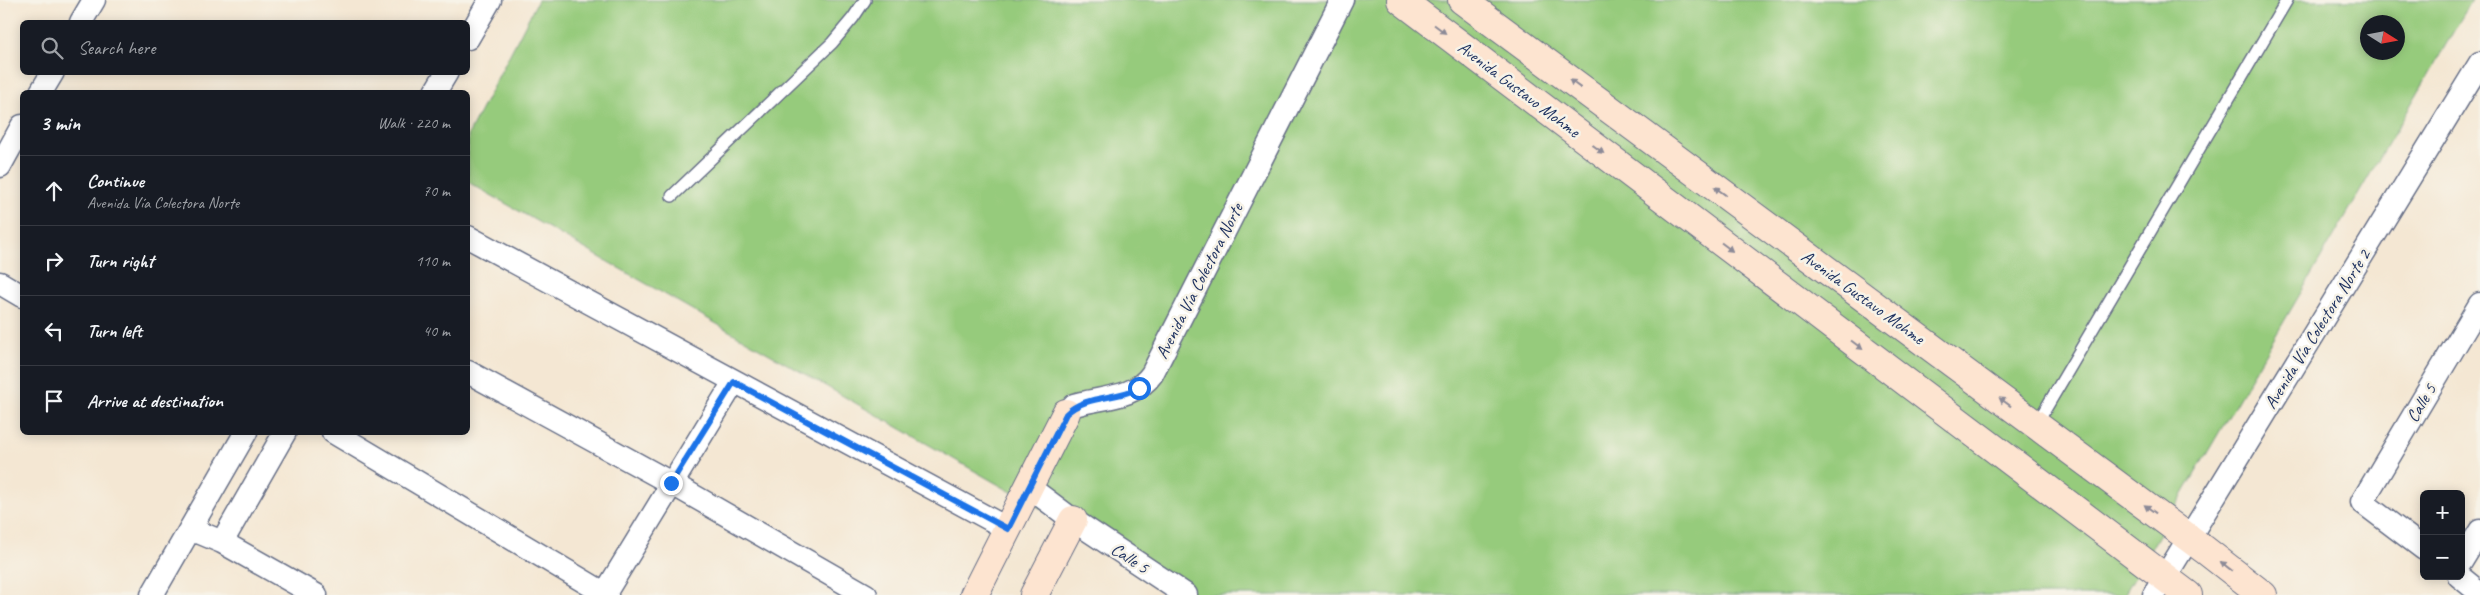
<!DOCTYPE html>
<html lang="en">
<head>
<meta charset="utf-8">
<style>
	body { margin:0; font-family:Caveat,sans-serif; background:#20242c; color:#f1f3f6 }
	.controls { position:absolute; right:15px; bottom:15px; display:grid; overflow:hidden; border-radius:8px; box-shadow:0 2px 12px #0003 }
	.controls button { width:45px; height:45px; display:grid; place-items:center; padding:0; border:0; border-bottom:1px solid #363941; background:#171b24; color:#f1f3f6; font:25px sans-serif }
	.compass { position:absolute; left:2360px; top:15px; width:45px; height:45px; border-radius:50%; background:#171b24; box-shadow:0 2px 12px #0003; rotate:101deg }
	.stop { position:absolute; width:15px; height:15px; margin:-11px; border:4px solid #1a73e8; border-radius:50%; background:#fff }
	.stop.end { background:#1a73e8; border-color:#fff; box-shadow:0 1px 5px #0008 }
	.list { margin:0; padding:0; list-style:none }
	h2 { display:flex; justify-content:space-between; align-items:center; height:65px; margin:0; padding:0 20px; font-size:21px }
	h2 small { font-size:16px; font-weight:400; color:#9ea1a6 }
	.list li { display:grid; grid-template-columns:32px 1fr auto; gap:15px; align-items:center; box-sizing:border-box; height:70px; padding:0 20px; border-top:1px solid #363941 }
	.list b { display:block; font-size:19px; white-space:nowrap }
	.list p { margin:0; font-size:16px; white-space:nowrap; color:#9ea1a6 }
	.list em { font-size:16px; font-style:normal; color:#9ea1a6 }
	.icon { flex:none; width:28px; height:28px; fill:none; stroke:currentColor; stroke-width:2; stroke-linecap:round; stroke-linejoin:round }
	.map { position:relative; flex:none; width:2480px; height:595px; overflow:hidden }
	.search { position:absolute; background:#171b24; box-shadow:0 2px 12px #0003; left:20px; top:20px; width:450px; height:55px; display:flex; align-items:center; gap:12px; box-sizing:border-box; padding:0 18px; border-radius:8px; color:#9ea1a6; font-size:19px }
	.panel { position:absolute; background:#171b24; box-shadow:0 2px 12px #0003; left:20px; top:90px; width:450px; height:345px; border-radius:8px }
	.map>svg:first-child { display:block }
	.green { fill:#96cb7c; stroke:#587d6d; fill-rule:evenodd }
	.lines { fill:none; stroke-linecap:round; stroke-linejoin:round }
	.lane-casing { stroke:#676f87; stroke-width:14 }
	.street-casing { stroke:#676f87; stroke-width:25 }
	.secondary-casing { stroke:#676f87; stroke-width:30 }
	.lane { stroke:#fff; stroke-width:11 }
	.street { stroke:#fff; stroke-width:22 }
	.secondary { stroke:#fde4d0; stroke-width:28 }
	.oneway { fill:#8c8a97 }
	.route { stroke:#1a73e8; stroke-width:6 }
	.labels { text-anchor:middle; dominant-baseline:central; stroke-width:5; stroke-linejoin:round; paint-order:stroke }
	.street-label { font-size:18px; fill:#1b2f5e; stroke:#f7f3e8 }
</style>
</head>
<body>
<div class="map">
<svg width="2480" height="595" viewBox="0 0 2480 595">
	<rect width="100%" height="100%" fill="#f7f3e8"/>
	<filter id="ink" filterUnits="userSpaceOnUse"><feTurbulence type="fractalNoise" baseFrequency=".02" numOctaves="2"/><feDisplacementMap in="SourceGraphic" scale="10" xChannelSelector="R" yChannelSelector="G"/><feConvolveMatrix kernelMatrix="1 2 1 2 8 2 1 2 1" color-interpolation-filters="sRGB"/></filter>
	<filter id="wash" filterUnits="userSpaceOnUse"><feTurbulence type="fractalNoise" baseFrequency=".0096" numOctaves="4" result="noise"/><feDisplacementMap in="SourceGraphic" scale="20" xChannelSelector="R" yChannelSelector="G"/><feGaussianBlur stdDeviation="1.12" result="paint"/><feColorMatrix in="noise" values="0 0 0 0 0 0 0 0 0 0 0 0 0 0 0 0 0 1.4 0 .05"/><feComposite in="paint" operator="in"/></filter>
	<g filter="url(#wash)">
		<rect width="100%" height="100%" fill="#f4e7d3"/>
		<path class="green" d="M538 0H2472L2124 595H1192L468 182V135ZM2368 22H2398V52H2368Z"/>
	</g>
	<g filter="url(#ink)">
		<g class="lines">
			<defs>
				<path id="lane" d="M672 196 832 43 853 18 865 0
					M2036 425 2287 0"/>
				<path id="street" d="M81 22 94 0
					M468 38 490 0
					M41 92 53 72
					M435 92 447 72
					M0 166 22 126
					M468 237 1008 529
					M0 283 22 296
					M468 372 671 483 866 595
					M1066 413 1074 405 1082 403C1107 397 1136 397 1152 374L1342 0
					M333 432 607 595
					M1029 487 1073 520 1186 595
					M191 529 222 542 316 595
					M222 542 285 432
					M2424 549 2362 502 2480 304
					M2461 562 2480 531
					M2459 576 2480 593
					M152 595 246 432
					M604 595 734 382
					M2154 595 2480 63"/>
				<path id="secondary" d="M1401 0 2188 595
					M1462 0 2205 550 2263 595
					M974 595 1066 413
					M1034 595 1073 520"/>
			</defs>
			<use href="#lane" class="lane-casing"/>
			<use href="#street" class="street-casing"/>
			<use href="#secondary" class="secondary-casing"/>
			<use href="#lane" class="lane"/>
			<use href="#street" class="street"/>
			<use href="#secondary" class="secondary"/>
		</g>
		<defs><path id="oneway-solid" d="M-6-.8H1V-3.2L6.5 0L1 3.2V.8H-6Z" transform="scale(1.25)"/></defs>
		<g class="oneway">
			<use href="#oneway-solid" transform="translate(1440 29) rotate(37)"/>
			<use href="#oneway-solid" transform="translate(1575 84) rotate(-144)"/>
			<use href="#oneway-solid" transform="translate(1598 149) rotate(37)"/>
			<use href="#oneway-solid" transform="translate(1720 191) rotate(-144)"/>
			<use href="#oneway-solid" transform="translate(1727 247) rotate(37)"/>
			<use href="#oneway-solid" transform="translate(1857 345) rotate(37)"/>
			<use href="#oneway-solid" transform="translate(2005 402) rotate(-144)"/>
			<use href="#oneway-solid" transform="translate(2150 509) rotate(-144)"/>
			<use href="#oneway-solid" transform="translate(2226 566) rotate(-142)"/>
		</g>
	</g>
	<g class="lines" filter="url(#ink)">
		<path class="route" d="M671 483 734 382 1008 529 1066 414C1085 395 1115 400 1139 388"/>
	</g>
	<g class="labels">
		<g class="street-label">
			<text transform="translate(1519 89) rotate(37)">Avenida Gustavo Mohme</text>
			<text transform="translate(1199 281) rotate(-63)">Avenida Vía Colectora Norte</text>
			<text transform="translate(1863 297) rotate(36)">Avenida Gustavo Mohme</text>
			<text transform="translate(2317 329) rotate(-58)">Avenida Vía Colectora Norte 2</text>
			<text transform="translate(2421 403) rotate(-59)">Calle 5</text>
			<text transform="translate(1130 558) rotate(33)">Calle 5</text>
		</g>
	</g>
</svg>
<div class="controls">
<button>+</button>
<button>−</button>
</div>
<svg class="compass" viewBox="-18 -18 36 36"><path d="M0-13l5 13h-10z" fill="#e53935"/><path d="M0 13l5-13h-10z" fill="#9ea1a6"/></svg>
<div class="stop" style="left:1139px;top:388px"></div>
<div class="stop end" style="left:671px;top:483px"></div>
<div class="search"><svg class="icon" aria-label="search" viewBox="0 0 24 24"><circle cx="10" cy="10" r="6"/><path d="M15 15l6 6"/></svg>Search here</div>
<section class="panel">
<h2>3 min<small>Walk · 220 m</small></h2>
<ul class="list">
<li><svg class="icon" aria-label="ahead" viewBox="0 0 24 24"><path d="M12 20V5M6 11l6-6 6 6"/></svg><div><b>Continue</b><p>Avenida Vía Colectora Norte</p></div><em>70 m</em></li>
<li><svg class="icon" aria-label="right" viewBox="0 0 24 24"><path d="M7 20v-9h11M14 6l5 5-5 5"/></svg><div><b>Turn right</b></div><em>110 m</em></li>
<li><svg class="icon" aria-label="left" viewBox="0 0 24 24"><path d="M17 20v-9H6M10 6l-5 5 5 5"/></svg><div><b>Turn left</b></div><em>40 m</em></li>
<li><svg class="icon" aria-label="arrive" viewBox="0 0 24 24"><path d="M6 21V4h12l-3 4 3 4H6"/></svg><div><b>Arrive at destination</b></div></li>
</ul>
</section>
</div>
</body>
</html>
